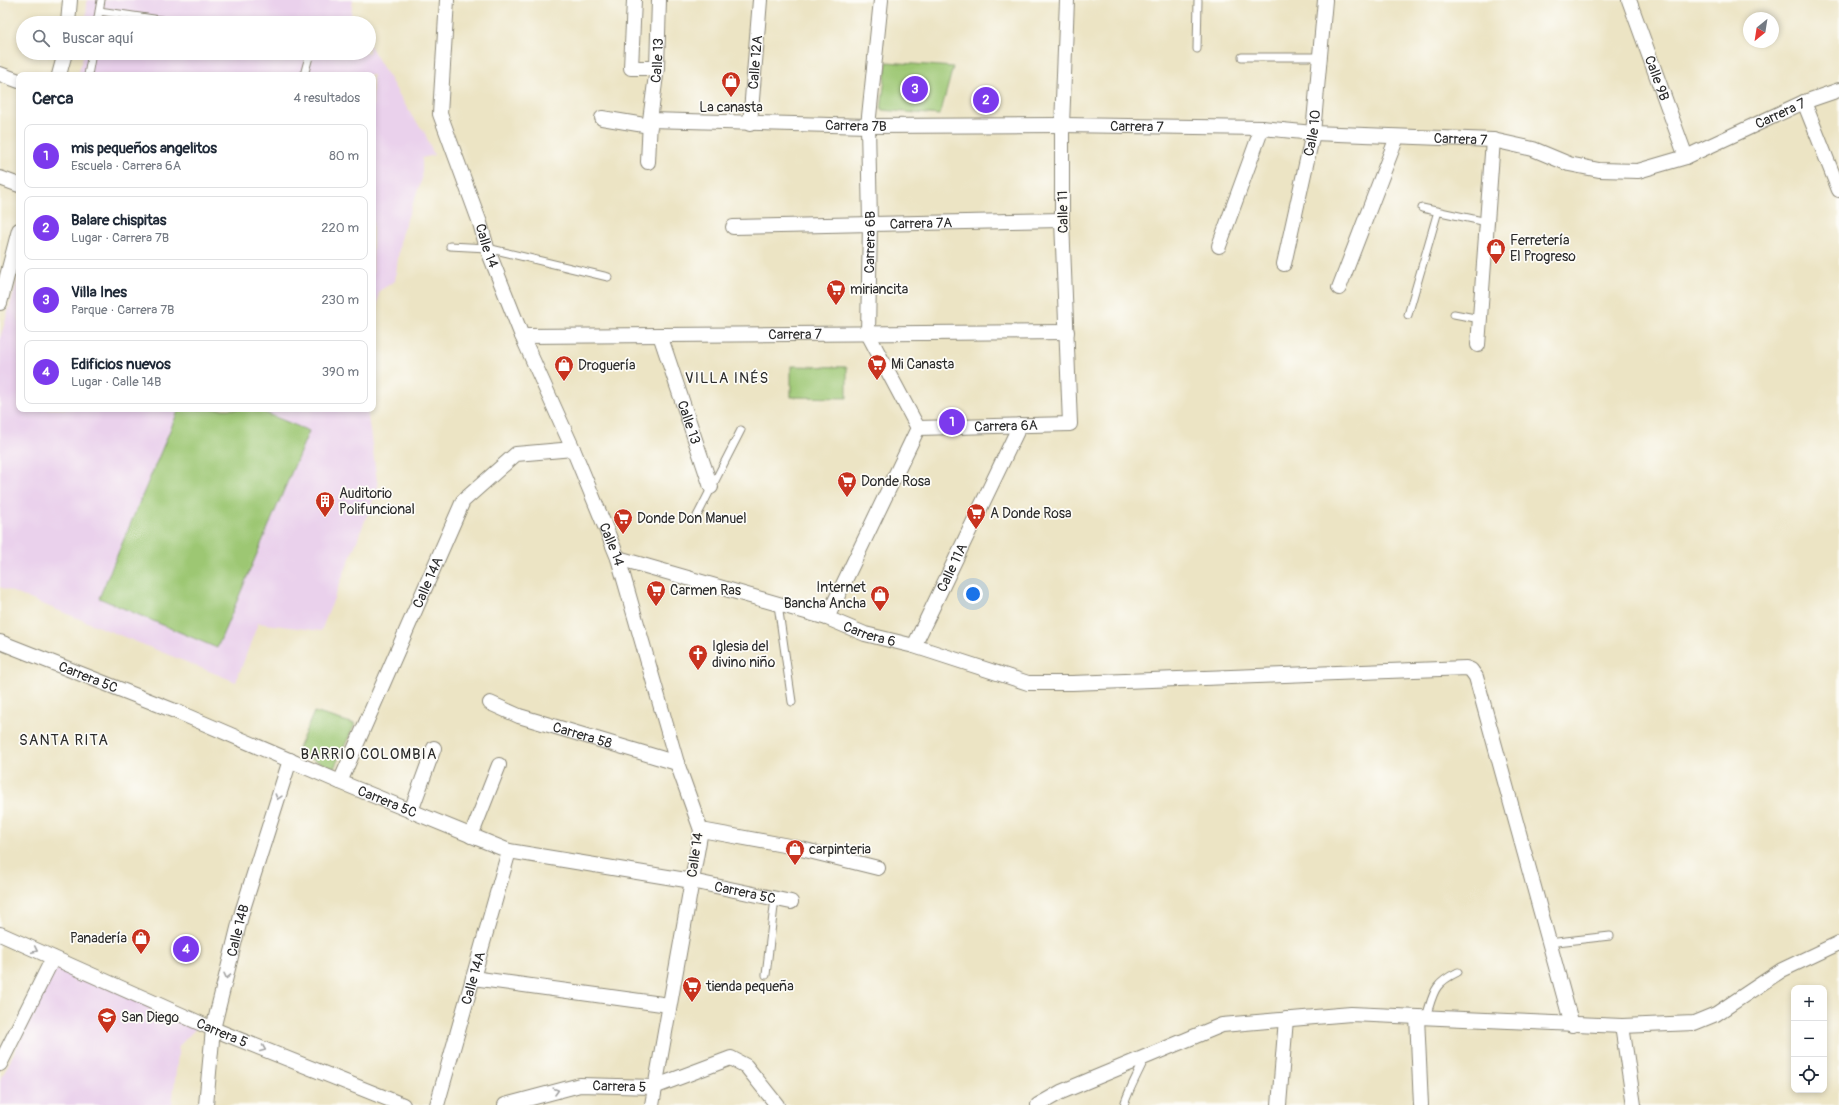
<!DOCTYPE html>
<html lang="es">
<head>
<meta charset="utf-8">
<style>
	body { margin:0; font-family:Pangolin,sans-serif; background:#f2f2f3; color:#1f2937 }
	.controls { position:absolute; right:12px; bottom:12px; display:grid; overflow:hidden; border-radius:8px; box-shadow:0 2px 6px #0003 }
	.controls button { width:36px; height:36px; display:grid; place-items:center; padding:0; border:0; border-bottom:1px solid #e0e1e3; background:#fff; color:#1f2937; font:20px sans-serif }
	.compass { position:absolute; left:1743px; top:12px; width:36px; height:36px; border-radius:50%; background:#fff; box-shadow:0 2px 6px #0003; rotate:210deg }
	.you { position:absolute; left:973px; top:594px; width:14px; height:14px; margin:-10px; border:3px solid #fff; border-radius:50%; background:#1a73e8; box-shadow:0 0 0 6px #1a73e833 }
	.badge { display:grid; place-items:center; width:26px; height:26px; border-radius:50%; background:#7c3aed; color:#fff; font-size:13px; font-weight:700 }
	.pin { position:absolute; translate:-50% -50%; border:2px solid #fff; box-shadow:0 1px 4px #0006 }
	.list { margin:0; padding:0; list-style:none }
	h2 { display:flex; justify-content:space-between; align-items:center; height:52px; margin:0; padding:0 16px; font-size:17px }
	h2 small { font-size:13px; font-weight:400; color:#747a83 }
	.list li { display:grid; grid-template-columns:26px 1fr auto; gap:12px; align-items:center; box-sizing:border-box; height:64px; margin:0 8px 8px; padding:0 8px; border:1px solid #e0e1e3; border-radius:8px }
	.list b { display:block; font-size:15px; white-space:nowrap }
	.list p { margin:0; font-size:13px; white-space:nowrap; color:#747a83 }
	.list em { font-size:13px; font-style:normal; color:#747a83 }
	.icon { flex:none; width:22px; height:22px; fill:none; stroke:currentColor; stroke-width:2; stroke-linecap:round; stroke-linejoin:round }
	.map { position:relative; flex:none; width:1839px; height:1105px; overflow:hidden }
	.search { position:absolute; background:#fff; box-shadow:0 2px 6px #0003; left:16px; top:16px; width:360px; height:44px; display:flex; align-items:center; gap:10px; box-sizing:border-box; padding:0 14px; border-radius:22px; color:#747a83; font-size:15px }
	.panel { position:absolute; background:#fff; box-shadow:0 2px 6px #0003; left:16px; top:72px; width:360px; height:340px; border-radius:8px }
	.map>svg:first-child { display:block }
	.built { fill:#ead1ec }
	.green { fill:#9dc773; stroke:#64794f }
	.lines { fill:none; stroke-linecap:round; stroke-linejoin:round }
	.lane-casing { stroke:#8c8878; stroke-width:9 }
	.street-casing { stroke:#8c8878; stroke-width:16 }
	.lane { stroke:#fff; stroke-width:7 }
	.street { stroke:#fff; stroke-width:14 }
	.oneway { stroke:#a0a0a0 }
	.labels { text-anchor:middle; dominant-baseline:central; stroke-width:3.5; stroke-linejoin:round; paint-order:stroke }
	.street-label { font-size:14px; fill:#2b2b2b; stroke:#fdfcf7 }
	.poi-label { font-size:14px; fill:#2b2b2b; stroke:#fdfcf7; text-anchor:start }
	.neighbourhood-label { font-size:15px; letter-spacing:1px; fill:#2b2b2b; stroke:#fdfcf7 }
</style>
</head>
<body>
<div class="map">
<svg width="1839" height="1105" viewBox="0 0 1839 1105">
	<rect width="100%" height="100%" fill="#fdfcf7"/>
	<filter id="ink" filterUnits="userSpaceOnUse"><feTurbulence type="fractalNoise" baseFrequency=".025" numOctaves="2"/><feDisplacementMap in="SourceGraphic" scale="8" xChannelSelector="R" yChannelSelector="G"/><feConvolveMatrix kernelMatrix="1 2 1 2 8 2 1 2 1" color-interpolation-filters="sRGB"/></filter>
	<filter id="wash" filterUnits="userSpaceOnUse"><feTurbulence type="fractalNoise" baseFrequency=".012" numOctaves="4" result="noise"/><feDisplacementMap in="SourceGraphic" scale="16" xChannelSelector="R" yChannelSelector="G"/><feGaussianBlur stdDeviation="0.9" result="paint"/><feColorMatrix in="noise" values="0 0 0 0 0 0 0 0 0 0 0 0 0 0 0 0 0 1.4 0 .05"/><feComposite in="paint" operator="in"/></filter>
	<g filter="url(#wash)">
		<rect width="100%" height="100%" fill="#ece4c4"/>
		<path class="built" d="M87 0H353L351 14 356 23H86Z
			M369 44 413 118 424 131 434 155 422 158V179L401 235 395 281 379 291 373 350V75H78L84 53H369Z
			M19 276V409H367L378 488 321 631 258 623 236 682 0 587V338Z
			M60 960 202 1022 179 1046 172 1105H0V1081Z"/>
		<path class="green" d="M887 62 953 67 940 115 881 110Z
			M791 366 847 367V398L791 397Z
			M179 409H256L309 431 217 648 99 598Z
			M314 712 355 724 334 768 296 753Z"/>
	</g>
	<g filter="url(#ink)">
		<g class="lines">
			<defs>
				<path id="lane" d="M99 11 181 23
					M97 23 101 0
					M1197 49 1198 0
					M1242 57H1320
					M88 75 92 53
					M304 75 310 53
					M1422 208 1487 222
					M450 246 487 248 608 277
					M1454 314 1480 319
					M1408 315 1438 211
					M697 516 741 430
					M778 605 792 702
					M1548 943 1610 936
					M766 975 775 898
					M1426 1017C1434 992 1433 984 1458 972
					M1124 1105C1129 1089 1138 1074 1145 1058"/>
				<g id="street">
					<path id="s1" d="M447 0 440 114 480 223 487 248 522 336 573 449 618 558 677 763 701 830 652 1105"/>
					<path d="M634 0 631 68H657"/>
					<path id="s2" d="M1629 0 1686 157"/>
					<path d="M68 23 70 0"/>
					<path d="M0 74 19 81"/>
					<path d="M59 75 65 53"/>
					<path d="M1804 102 1839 190"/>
					<path d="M602 118 650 126"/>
					<path id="s3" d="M650 120 868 126 1062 125 1262 128 1313 133 1493 140 1533 149 1569 164 1599 170 1638 171 1686 157 1804 102 1839 90"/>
					<path id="s4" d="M750 124 760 0"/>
					<path id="s5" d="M648 162 650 120 657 68 659 0"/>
					<path d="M0 178 19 185"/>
					<path id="s6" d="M733 227 1062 220"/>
					<path d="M1219 246 1262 128"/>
					<path id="s7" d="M1284 264 1313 133 1325 0"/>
					<path d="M1339 288 1397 137"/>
					<path d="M0 303 19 230"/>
					<path id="s8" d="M660 335 711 487"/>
					<path id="s9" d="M522 336 1067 332"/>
					<path d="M1478 345 1493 140"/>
					<path id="s10" d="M918 428 1070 424 1062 220V125L1067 0"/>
					<path id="s11" d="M618 558 827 618 865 634 914 646 1028 683H1072L1466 668 1471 670 1476 677 1572 1025"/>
					<path id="s12" d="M827 618 918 428 868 334 870 223 868 126 881 0"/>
					<path id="s13" d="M0 642 180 713 340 782 509 851 692 881 791 902"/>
					<path id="s14" d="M914 646 1020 425"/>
					<path id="s15" d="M490 703 519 716 677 763"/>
					<path id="s16" d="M340 782 463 501 516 454 573 449"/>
					<path d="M411 811 434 748"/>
					<path d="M701 830 789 846 878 868"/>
					<path d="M471 836 499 765"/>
					<path id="s17" d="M0 934 213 1029 403 1105"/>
					<path d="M473 978 669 1005"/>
					<path d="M1417 1017 1421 1105"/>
					<path d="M1622 1026 1634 1105"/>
					<path d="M0 1064 53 958"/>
					<path id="s18" d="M206 1105 213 1029 242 912 290 760"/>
					<path id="s19" d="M437 1105 509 851"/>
					<path id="s20" d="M505 1105 580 1085 654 1087 731 1058 746 1066 777 1105"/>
					<path d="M1038 1105 1061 1092 1222 1025 1351 1014 1622 1026 1694 1023 1716 1014 1782 970 1839 943"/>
					<path d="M1279 1105 1286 1019"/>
				</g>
			</defs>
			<use href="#lane" class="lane-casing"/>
			<use href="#street" class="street-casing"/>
			<use href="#lane" class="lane"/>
			<use href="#street" class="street"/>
		</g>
		<defs><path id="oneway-chevron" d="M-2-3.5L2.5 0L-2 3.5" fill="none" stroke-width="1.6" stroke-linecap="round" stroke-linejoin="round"/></defs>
		<g class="oneway">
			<use href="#oneway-chevron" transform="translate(278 797) rotate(107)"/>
			<use href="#oneway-chevron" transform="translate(35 950) rotate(25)"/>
			<use href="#oneway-chevron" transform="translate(227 976) rotate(103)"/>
			<use href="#oneway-chevron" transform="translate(263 1049) rotate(22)"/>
			<use href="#oneway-chevron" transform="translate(556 1091) rotate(-15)"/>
		</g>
	</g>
	<defs>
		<symbol id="shop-pin" viewBox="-11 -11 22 30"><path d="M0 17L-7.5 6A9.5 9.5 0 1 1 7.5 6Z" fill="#c8321e" stroke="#fdfcf7"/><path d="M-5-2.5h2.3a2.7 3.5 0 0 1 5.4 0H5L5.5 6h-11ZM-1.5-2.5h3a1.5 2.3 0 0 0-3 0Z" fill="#fff"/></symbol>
		<symbol id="supermarket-pin" viewBox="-11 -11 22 30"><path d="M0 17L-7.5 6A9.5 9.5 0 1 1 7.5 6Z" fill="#c8321e" stroke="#fdfcf7"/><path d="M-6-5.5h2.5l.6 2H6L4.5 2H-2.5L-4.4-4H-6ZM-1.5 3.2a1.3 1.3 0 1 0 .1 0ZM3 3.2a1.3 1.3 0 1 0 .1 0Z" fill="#fff"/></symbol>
		<symbol id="building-pin" viewBox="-11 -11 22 30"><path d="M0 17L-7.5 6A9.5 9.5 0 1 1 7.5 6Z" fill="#c8321e" stroke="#fdfcf7"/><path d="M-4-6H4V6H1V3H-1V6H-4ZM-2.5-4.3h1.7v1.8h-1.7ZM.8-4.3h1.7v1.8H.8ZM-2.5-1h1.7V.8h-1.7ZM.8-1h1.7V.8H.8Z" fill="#fff"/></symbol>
		<symbol id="church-pin" viewBox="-11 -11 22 30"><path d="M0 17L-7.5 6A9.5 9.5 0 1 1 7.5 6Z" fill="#c8321e" stroke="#fdfcf7"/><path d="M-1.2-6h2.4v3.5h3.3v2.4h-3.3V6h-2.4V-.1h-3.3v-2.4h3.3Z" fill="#fff"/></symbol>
		<symbol id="school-pin" viewBox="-11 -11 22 30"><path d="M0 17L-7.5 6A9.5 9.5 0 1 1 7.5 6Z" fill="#c8321e" stroke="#fdfcf7"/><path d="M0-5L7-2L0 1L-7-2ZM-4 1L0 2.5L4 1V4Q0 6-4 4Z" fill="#fff"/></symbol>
	</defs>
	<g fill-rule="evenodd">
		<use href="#shop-pin" x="720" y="70" width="22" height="30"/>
		<use href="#shop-pin" x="1485" y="237" width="22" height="30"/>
		<use href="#supermarket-pin" x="825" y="278" width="22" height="30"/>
		<use href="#supermarket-pin" x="866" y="353" width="22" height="30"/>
		<use href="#shop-pin" x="553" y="354" width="22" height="30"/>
		<use href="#supermarket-pin" x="836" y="470" width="22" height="30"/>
		<use href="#building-pin" x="314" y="490" width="22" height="30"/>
		<use href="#supermarket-pin" x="965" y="502" width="22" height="30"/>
		<use href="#supermarket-pin" x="612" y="507" width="22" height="30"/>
		<use href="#supermarket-pin" x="645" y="579" width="22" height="30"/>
		<use href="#shop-pin" x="869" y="584" width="22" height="30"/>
		<use href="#church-pin" x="687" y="643" width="22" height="30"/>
		<use href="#shop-pin" x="784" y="838" width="22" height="30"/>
		<use href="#shop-pin" x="130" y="927" width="22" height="30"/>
		<use href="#supermarket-pin" x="681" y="975" width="22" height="30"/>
		<use href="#school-pin" x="96" y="1006" width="22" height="30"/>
	</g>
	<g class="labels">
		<g class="street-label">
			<text stroke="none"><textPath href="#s5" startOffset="102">Calle 13</textPath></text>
			<text stroke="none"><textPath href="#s4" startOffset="62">Calle 12A</textPath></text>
			<text stroke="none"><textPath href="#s2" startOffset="83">Calle 9B</textPath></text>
			<text stroke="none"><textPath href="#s3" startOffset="1147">Carrera 7</textPath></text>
			<text stroke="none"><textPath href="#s3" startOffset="206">Carrera 7B</textPath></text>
			<text stroke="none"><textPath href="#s3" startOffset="487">Carrera 7</textPath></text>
			<text stroke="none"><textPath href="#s7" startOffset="134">Calle 10</textPath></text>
			<text stroke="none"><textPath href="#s3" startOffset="811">Carrera 7</textPath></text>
			<text transform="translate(1063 212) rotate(-91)">Calle 11</text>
			<text stroke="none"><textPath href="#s6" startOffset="188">Carrera 7A</textPath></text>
			<text stroke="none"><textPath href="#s12" startOffset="409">Carrera 6B</textPath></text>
			<text stroke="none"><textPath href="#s1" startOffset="254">Calle 14</textPath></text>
			<text stroke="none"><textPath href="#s9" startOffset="273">Carrera 7</textPath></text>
			<text stroke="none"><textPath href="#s8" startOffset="92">Calle 13</textPath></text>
			<text stroke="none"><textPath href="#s10" startOffset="88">Carrera 6A</textPath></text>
			<text stroke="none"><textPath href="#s1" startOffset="578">Calle 14</textPath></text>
			<text stroke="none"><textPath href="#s14" startOffset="87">Calle 11A</textPath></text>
			<text stroke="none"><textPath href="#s16" startOffset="218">Calle 14A</textPath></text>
			<text stroke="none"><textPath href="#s11" startOffset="263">Carrera 6</textPath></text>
			<text stroke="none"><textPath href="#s13" startOffset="95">Carrera 5C</textPath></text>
			<text stroke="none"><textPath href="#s15" startOffset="98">Carrera 58</textPath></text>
			<text stroke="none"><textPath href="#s13" startOffset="419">Carrera 5C</textPath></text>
			<text transform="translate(695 855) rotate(-82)">Calle 14</text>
			<text stroke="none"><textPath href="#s13" startOffset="790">Carrera 5C</textPath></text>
			<text stroke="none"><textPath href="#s18" startOffset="178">Calle 14B</textPath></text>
			<text stroke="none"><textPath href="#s19" startOffset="132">Calle 14A</textPath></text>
			<text stroke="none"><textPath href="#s17" startOffset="243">Carrera 5</textPath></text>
			<text stroke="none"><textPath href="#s20" startOffset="117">Carrera 5</textPath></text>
		</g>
		<g class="poi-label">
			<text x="731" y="107" text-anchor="middle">La canasta</text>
			<text x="1510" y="240">Ferretería<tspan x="1510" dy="16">El Progreso</tspan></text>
			<text x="850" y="289">miriancita</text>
			<text x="891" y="364">Mi Canasta</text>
			<text x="578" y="365">Droguería</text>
			<text x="861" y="481">Donde Rosa</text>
			<text x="339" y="493">Auditorio<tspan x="339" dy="16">Polifuncional</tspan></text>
			<text x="990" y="513">A Donde Rosa</text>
			<text x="637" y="518">Donde Don Manuel</text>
			<text x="866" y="587" text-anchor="end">Internet<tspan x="866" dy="16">Bancha Ancha</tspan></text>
			<text x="670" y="590">Carmen Ras</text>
			<text x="712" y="646">Iglesia del<tspan x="712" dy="16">divino niño</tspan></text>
			<text x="809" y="849">carpinteria</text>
			<text x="127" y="938" text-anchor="end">Panadería</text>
			<text x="706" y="986">tienda pequeña</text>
			<text x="121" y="1017">San Diego</text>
		</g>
		<g class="neighbourhood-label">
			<text x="727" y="378">VILLA INÉS</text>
			<text x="64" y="740">SANTA RITA</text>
			<text x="369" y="754">BARRIO COLOMBIA</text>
		</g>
	</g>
</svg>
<div class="controls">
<button>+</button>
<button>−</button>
<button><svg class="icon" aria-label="locate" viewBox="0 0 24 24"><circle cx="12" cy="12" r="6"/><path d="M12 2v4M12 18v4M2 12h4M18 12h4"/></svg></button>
</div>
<svg class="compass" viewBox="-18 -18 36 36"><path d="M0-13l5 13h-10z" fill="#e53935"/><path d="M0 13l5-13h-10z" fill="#747a83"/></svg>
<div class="you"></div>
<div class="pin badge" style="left:952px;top:422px">1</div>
<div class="pin badge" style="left:986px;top:100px">2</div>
<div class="pin badge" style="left:915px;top:89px">3</div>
<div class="pin badge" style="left:186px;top:949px">4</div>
<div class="search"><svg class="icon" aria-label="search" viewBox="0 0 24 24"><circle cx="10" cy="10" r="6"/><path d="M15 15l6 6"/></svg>Buscar aquí</div>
<section class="panel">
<h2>Cerca<small>4 resultados</small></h2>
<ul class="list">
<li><span class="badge">1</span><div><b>mis pequeños angelitos</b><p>Escuela · Carrera 6A</p></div><em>80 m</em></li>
<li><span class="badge">2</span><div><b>Balare chispitas</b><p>Lugar · Carrera 7B</p></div><em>220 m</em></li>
<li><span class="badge">3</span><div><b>Villa Ines</b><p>Parque · Carrera 7B</p></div><em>230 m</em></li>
<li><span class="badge">4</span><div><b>Edificios nuevos</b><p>Lugar · Calle 14B</p></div><em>390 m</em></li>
</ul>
</section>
</div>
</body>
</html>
